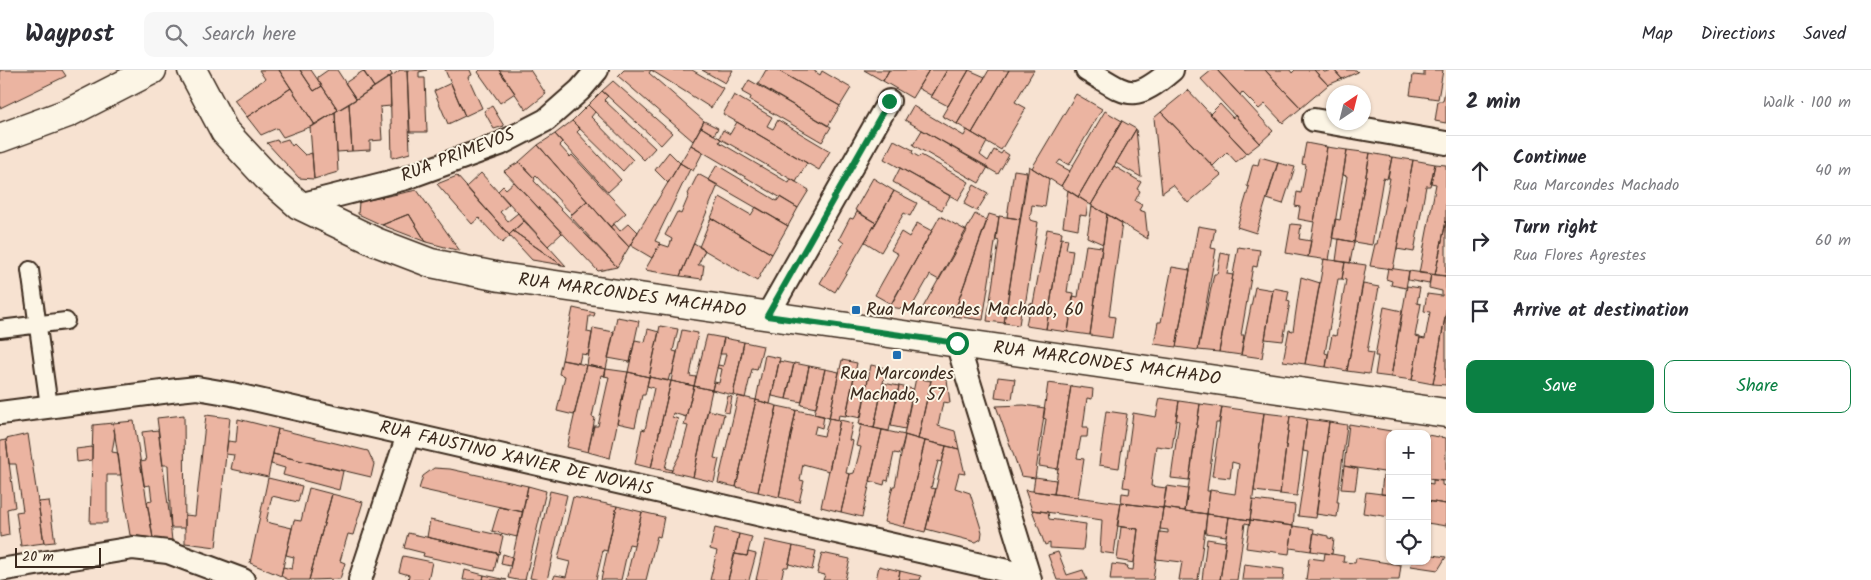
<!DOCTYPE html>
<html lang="en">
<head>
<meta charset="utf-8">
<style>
	body { margin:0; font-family:Kalam,sans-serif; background:#f7f7f7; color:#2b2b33 }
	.controls { position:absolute; right:15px; bottom:15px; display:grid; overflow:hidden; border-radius:10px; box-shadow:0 1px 4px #0004 }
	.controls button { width:45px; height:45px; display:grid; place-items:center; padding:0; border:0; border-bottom:1px solid #e1e1e2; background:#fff; color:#2b2b33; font:25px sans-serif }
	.compass { position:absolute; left:1326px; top:15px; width:45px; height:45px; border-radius:50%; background:#fff; box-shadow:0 1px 4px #0004; rotate:35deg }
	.scale { position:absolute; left:15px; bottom:12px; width:86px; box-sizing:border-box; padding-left:5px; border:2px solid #3b2a1e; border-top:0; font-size:14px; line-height:18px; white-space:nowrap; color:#3b2a1e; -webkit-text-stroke:4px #fcf5e5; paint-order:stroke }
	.stop { position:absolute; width:15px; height:15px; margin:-11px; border:4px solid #0b8043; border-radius:50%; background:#fff }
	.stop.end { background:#0b8043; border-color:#fff; box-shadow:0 1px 5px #0008 }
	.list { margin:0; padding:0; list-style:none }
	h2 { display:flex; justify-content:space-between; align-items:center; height:65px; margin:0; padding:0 20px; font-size:21px }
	h2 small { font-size:16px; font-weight:400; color:#7c7c81 }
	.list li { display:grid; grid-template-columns:32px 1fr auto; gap:15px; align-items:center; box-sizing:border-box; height:70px; padding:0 20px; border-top:1px solid #e1e1e2 }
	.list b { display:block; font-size:19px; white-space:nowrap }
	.list p { margin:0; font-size:16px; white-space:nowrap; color:#7c7c81 }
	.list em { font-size:16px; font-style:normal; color:#7c7c81 }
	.actions { display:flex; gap:10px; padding:15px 20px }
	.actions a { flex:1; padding:11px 0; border:1px solid #0b8043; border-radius:10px; text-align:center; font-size:18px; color:#0b8043 }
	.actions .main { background:#0b8043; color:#fff }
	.icon { flex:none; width:28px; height:28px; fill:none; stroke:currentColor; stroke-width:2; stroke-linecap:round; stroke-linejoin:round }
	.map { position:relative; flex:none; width:1446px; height:510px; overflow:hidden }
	header { display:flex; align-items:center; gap:30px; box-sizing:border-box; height:70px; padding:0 25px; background:#fff; border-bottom:1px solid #e1e1e2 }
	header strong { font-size:24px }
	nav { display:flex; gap:28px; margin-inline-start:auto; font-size:18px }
	.search { width:350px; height:45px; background:#f7f7f7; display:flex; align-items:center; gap:12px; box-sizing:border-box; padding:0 18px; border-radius:10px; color:#7c7c81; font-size:19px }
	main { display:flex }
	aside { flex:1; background:#fff }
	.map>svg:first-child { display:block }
	.building { fill:#ebb4a1; stroke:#3b2a1e }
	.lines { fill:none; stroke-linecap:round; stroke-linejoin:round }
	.pedestrian-casing { stroke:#3b2a1e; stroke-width:20 }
	.minor-casing { stroke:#3b2a1e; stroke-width:26 }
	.tertiary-casing { stroke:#3b2a1e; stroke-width:31 }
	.pedestrian { stroke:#fcf5e5; stroke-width:16 }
	.minor { stroke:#fcf5e5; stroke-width:22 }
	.tertiary { stroke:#fcf5e5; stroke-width:28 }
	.route { stroke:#0b8043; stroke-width:6 }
	.poi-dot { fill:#1f6fb2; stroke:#fcf5e5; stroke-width:2 }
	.labels { text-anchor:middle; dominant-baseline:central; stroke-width:4; stroke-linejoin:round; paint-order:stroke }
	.street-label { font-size:18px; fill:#3b2a1e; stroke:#fcf5e5 }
	.poi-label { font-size:18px; fill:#3b2a1e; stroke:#fcf5e5; text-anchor:start }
</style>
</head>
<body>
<header>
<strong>Waypost</strong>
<div class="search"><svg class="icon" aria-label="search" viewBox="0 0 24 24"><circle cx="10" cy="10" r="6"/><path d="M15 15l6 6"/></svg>Search here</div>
<nav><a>Map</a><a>Directions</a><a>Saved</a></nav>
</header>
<main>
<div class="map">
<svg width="1446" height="510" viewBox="0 0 1446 510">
	<rect width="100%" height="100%" fill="#f7e2d1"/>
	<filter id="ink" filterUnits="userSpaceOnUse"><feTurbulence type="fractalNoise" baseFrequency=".02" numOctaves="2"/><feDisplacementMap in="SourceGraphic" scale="10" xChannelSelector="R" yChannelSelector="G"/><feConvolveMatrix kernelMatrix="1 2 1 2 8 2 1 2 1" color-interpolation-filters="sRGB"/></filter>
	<g filter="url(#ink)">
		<path class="building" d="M0 0H62L66 6 0 38Z
			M259 0H279L291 18 247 47 234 30 265 9Z
			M279 0H300L314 21 322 16 338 40 315 55Z
			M300 0H311L322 16 314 21Z
			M328 0H337L356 29 338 40 318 10V7Z
			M363 0H389L392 5 374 17Z
			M400 0H407L410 83 392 88 390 7Z
			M407 0H427L419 2V8H425L427 62H410Z
			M445 0H470L472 5 468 7 482 38 465 46Z
			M480 0H499L515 23 500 33 478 2Z
			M499 0H530L546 24 526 40Z
			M624 0H651L649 3 704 51 693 71 618 6Z
			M651 0H692L723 18 711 38Z
			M702 0H733L725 13Z
			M766 0H777L840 36 828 56 758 14Z
			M777 0H813L820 5 822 1 851 18 840 36Z
			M864 0H889L883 11Z
			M889 0H929L912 28 883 11Z
			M929 0H947L932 26 918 18Z
			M947 0H969L948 36 931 27Z
			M969 0 985 7 957 54 942 46Z
			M989 0H1009L972 63 957 54Z
			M1009 0H1034L1015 32 1026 38 1001 80 972 63Z
			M1212 0H1217L1273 61 1260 73 1201 9Z
			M1217 0H1265L1301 38 1283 53 1265 34 1259 39 1242 22 1240 25Z
			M1265 0H1290L1292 3 1295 0H1314L1328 15 1301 38Z
			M1314 0H1323L1324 2 1334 0 1342 9 1328 15Z
			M1334 0H1356L1358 2 1342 9Z
			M1424 0H1443L1438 29 1410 25 1413 5 1424 6Z
			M363 1 374 17 356 29 345 13Z
			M390 7 391 36 380 37 382 70 370 71V80L352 81 349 34Z
			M749 10 831 57 822 72 750 30 751 27 742 22Z
			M613 11 672 63 661 75 602 21Z
			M451 13 465 46 448 54 434 21Z
			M1446 14V53L1435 51 1438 31H1443Z
			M291 18 315 55 283 67 277 58 261 65 247 47Z
			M1188 20 1247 83 1236 92 1227 82 1213 96 1161 42Z
			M602 21 608 26 604 30 655 78 644 90 588 35Z
			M1076 24 1102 39 1069 95 1060 90 1057 94 1070 101 1061 116 1032 98Z
			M734 25 772 47 767 56 773 59 778 50 830 81 819 100 723 44Z
			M349 34 352 81 337 82 335 42Z
			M1220 34 1233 48 1235 45 1260 73 1247 83 1210 44Z
			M588 35 595 42 591 47 633 90 623 101 572 51Z
			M492 36 504 56 494 59 484 41Z
			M913 36 964 66 967 60 987 72 980 85 988 91 994 80 1001 84 1003 81 1009 85 998 104 905 50Z
			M1105 41 1122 51 1078 127 1061 116Z
			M335 42 338 102 314 109 310 57Z
			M1161 42 1221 105 1188 133 1173 115 1162 123 1154 48Z
			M572 51 580 59 577 62 621 110 608 122 555 64Z
			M704 51 718 58 714 65 701 57Z
			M1122 51 1136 59 1091 135 1078 127Z
			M737 52 807 93 796 112 719 68 723 60 730 64Z
			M701 57 721 69 719 72 789 113 791 109 809 120 798 138 691 75Z
			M1136 59 1141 107 1116 93Z
			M922 60 988 97 979 113 913 75Z
			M555 64 562 72 559 75 570 87 572 85 626 143 610 157 538 75Z
			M288 69 292 76 294 74 305 85 312 83 314 109 299 108 267 73 277 70 278 72Z
			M894 70 913 80 912 83 919 87 921 85 969 112 958 130 884 89Z
			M1306 73 1327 77 1314 152 1298 149 1300 137 1295 136 1297 122 1301 123 1306 95 1302 94Z
			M538 75 587 131 572 144 536 106 534 108 519 92Z
			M691 75 703 82 693 101 680 93Z
			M1327 77 1347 80 1329 190 1308 187Z
			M1347 80 1370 83 1354 172 1332 168 1335 149 1340 150 1347 106 1343 105Z
			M669 82 680 93 668 113 655 100Z
			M1370 83 1392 87 1387 109 1383 108 1372 175 1354 172Z
			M1260 87 1278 92 1256 163 1237 157 1249 117 1247 116 1253 94 1258 95Z
			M1392 87 1413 90 1393 199 1370 196 1375 174H1377L1390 108H1388Z
			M1413 90 1435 94 1430 116H1426L1414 182 1397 179Z
			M519 92 535 109 534 111 617 197 598 201 504 101Z
			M680 93 690 99 655 171 660 173 652 188 630 175Z
			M1278 93 1295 97 1283 134 1267 129Z
			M1435 94 1446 95V151L1435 205 1419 203 1436 114 1431 113Z
			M717 95 777 131 780 127 798 138 788 156 708 110Z
			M1029 96 1049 109 1045 137 1032 135 1030 150 1038 152 1025 236 1022 235 1019 255 1004 253Z
			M1114 96 1141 112 1137 119 1140 121 1135 131 1142 135 1139 140 1145 142 1148 169 1091 135Z
			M900 98 950 126 942 140 893 112Z
			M1014 100 1027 102 1020 149 1007 147Z
			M481 103 509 134 500 142 508 151 518 143 524 151 509 165 466 117Z
			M698 104 718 115 680 206 645 200 660 174 669 177 672 169 665 165 677 142 681 144 689 125 688 124Z
			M457 106 510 166 502 173 479 148 472 154 437 114Z
			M873 108 894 121 876 153 855 140Z
			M514 112 562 163 548 176 498 121 503 116 506 119Z
			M974 115 988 123 977 141 964 134Z
			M417 120 460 181 426 172 409 144 382 155 358 144 359 132Z
			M1068 120 1088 133 1086 146 1080 145 1078 159 1063 156Z
			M894 121 917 133 910 146 904 143 881 182 865 172Z
			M720 127 751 145 756 137 788 156 772 184 711 148Z
			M587 131 629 177 617 197 570 146Z
			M1092 136 1107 144 1103 174 1087 167Z
			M857 142 876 153 835 222 820 213 844 173 839 169 850 148 853 149Z
			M409 144 426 172 382 155Z
			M975 144 987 151 953 246 921 241Z
			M989 144 999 147 983 250 953 246Z
			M1107 144 1122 153 1109 246 1115 247 1112 268 1090 265Z
			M940 146 967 161 939 210 930 205 910 240 890 237Z
			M999 146 1020 149 1004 253 987 251 999 171 996 170Z
			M711 148 772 184 757 211 699 177Z
			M524 151 548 176 566 196 562 195 513 161Z
			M1446 151V206L1435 205Z
			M629 153 638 162 629 177 610 157 614 154 620 161Z
			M917 153 932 161 891 234 875 225 898 184 891 180 901 162 909 167Z
			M1291 154 1301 155 1299 169 1311 171 1308 187 1286 183Z
			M1198 156 1215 159 1211 178 1216 179 1198 280 1176 277Z
			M1047 159 1062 162 1046 259 1026 256 1030 233 1033 234Z
			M513 161 562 195 532 190 509 165Z
			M1061 168 1068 169 1066 179 1073 180 1067 222 1074 223 1068 262 1046 259Z
			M1339 169 1354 172 1350 193 1336 191Z
			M694 173 705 180 698 195H704L702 209 680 206Z
			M1086 175 1102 177 1090 265 1068 262 1073 226 1078 227Z
			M1238 177 1260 180 1257 197 1253 196 1241 265H1244L1241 285 1219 282Z
			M1221 183 1230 185 1227 204 1233 205 1219 282 1198 280 1214 204H1217Z
			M1324 189 1345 192 1342 209H1338L1325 283 1328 284 1326 297 1305 294Z
			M1345 192 1366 195 1347 301 1326 297 1332 265 1336 266 1346 210 1342 209Z
			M1172 197 1190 200 1176 277 1154 274 1158 252H1161Z
			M1388 198 1409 201 1406 218 1391 215 1392 211 1386 209Z
			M1409 201 1431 204 1429 214 1408 210Z
			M1431 204 1446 206V242L1433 314 1412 310 1420 268 1425 269 1430 242 1424 241 1427 224 1442 226V221L1429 218Z
			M1301 207 1320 213 1305 294 1283 291 1289 260 1293 261Z
			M1363 214 1379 217 1367 282 1373 283 1369 304 1347 301Z
			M1407 216 1420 218 1417 233 1421 234 1415 266 1420 267 1412 310 1391 307Z
			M1255 217 1273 220 1262 288 1241 285Z
			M1273 218 1289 221 1287 231 1290 232 1283 271 1265 269Z
			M1384 237 1402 241 1391 307 1375 305 1378 286H1375Z
			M573 238 595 243 594 246H589L587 262 592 263 588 285 581 284 579 293 562 290Z
			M1446 242V315L1433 314Z
			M617 247 639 251 630 292 608 288Z
			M660 256 678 259 673 281 677 282 672 305 670 304 668 311 649 307Z
			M593 258 614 262 606 299 587 295Z
			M648 259 659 262 649 307 628 302 635 270 645 272Z
			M682 260 698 263 690 306 696 307 694 316 671 311Z
			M707 265 724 268 712 320 694 316Z
			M724 268 744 272 733 325 712 320 714 312 719 313 722 299 717 298 718 295 723 296 726 284H720Z
			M744 272 763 276 757 300 752 299 745 328 733 325Z
			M765 285 780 288 770 334 756 330Z
			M562 290 586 295 574 345 557 341 565 306 559 304Z
			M842 290 857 293 846 346 839 345 838 350 829 348Z
			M779 291 794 294 786 329 772 326Z
			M794 293 809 296 802 332 786 329Z
			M586 295 606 299 605 306 601 305 592 347 595 348 588 382 567 377Z
			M871 295 886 298 874 358 859 354Z
			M809 296 825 299 816 338 801 335Z
			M606 299 628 302 610 388 588 382 594 356H598L609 307 604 306Z
			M825 299 839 302 829 348 814 344Z
			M628 302 649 307 645 325H642L635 357 617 353Z
			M854 306 868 309 861 348 846 345Z
			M932 306 947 309 950 333 943 332 938 356 955 361 959 379 918 369Z
			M649 307 671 311 651 398 635 394 642 359 645 360 654 318 647 316Z
			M998 307 1015 309 1012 329 995 327Z
			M916 308 931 311 918 369 904 365Z
			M671 311 694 316 686 347 673 343 672 347 678 349 665 398 672 400 671 402 651 398Z
			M883 313 899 316 889 361 874 358Z
			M1048 313 1071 316 1058 399 1039 396 1046 349 1043 348Z
			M694 316 712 320 693 407 671 402 681 382 688 356 684 355Z
			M899 316 913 319 905 359 891 356Z
			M1071 316 1093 319 1092 329 1087 328 1083 357H1088L1087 367H1081L1077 388 1084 389 1078 427 1054 424Z
			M728 326 732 327 729 343 724 342Z
			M738 326 756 330 736 417 718 413Z
			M1160 328 1179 331 1172 378 1156 376 1151 416 1166 418 1163 438 1121 433 1122 423 1129 424 1130 418 1123 417 1133 343 1156 347Z
			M756 330 777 336 758 422 736 417Z
			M1179 331 1200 334 1189 410 1171 408 1179 351 1176 350Z
			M1200 334 1222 337 1219 353H1216L1207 421H1210L1207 444 1185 441Z
			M1024 335 1045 338 1035 408 1021 406 996 336Z
			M777 336 796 340 779 427 758 422Z
			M1222 337 1264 343 1250 450 1207 444 1210 420 1235 424 1239 394 1232 392 1230 408 1212 406Z
			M708 340 724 344 714 388 719 389 714 412 693 407Z
			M796 340 824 346 822 358 816 356 814 364 824 366 829 348 840 350 829 401 803 394 800 410 804 411 799 432 779 427Z
			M1106 341 1127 344 1119 398 1099 395Z
			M1264 343 1290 346 1280 424 1254 421Z
			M184 345 185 458H171L168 395H163L157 348Z
			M206 345 230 348 216 477 185 473V445L195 446Z
			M1290 346 1307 349 1297 426 1280 424Z
			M238 349 278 359 268 407 231 399 234 385 226 384 228 371 236 372Z
			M1307 349 1329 352 1316 448 1298 446 1308 382 1303 381Z
			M840 350 853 353 849 370 853 371 846 403 850 404 841 442 821 437Z
			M134 351 147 432 153 468 130 465 128 453 113 353Z
			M1329 352 1347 355 1337 432H1339L1337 447 1316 444Z
			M113 353 115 364 112 382 118 383 121 405H107V453H90L93 355Z
			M1349 354 1391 361 1388 380 1390 403 1344 396Z
			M861 355 882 360 862 447 841 442 850 404 854 403 861 377 856 376Z
			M278 359 368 381 374 394 371 407 273 384Z
			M158 360 169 442 172 471 153 468 147 432 152 431 150 415 144 416 140 392 146 391 142 362Z
			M882 360 905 365 900 384 894 383 888 411 885 410 884 415 870 411Z
			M28 364 44 473 21 476 16 442 23 441 16 394H9L6 369Z
			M905 365 925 371 904 457 884 452 893 416H895Z
			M1427 365 1446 368V411L1427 409Z
			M6 370 15 437 7 439 9 465 0 467V371Z
			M925 371 946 376 942 392 938 391 931 418 936 419 925 462 904 457Z
			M946 376 959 379 965 404 959 403 955 418 970 423 982 462 981 469 976 472 926 459Z
			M92 377V390L77 392 76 379Z
			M273 384 343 401 339 420 283 405 285 398 271 394Z
			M1344 396 1358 399 1355 420 1341 419Z
			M434 398 450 399 528 416 523 442 419 419 423 406Z
			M1383 406 1390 407V425L1381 424Z
			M1035 407 1056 410 1054 424 1033 421Z
			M268 408 302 416 298 432 272 426 266 452 292 458 281 506 250 493Z
			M1433 410 1442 411V415L1446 416V434L1427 431V413L1433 414Z
			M528 416 546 421 525 510H517L508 508Z
			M1167 416 1188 419 1185 441 1163 438Z
			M309 418 332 424 309 510H289L281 506 283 497 292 499 294 487 286 485 294 450 301 451Z
			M1025 420 1121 433 1114 484 1100 482 1102 450 1032 440Z
			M550 421 567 425 547 510H540L530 508Z
			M1366 422 1390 425V447L1363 443Z
			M332 424 363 432 353 465 348 464 340 491 345 493 340 509 309 510Z
			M573 427 617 436 607 481 603 480 596 510H553L555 505 566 507 570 492 558 489Z
			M1253 430 1295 435 1293 456 1250 450Z
			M49 431 55 472 44 473 38 432Z
			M1427 431 1446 434V456L1427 453Z
			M1121 433 1163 438 1153 510H1110L1112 494 1128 496 1127 499 1133 500 1138 459 1117 456Z
			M617 436 642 442 634 475 629 474 621 510H601Z
			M499 437 523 442 517 467 492 461Z
			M1163 438 1207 444 1198 510H1179L1182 492 1156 489 1160 462 1168 463V460L1160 459Z
			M1032 440 1048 442 1049 449 1086 454 1083 480 1050 478V473L1045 475Z
			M642 442 664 447 660 467 657 466 646 510H626Z
			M1207 444 1229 447 1226 466 1205 463Z
			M1229 447 1250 450V454L1245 453 1237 510H1220Z
			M430 450 503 466 499 484 427 467Z
			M1250 450 1293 456 1289 484 1246 478Z
			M1293 456 1314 459 1311 481 1290 478Z
			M1121 457 1138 459 1134 493 1117 490Z
			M715 458 739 464 728 510H710L717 481 710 479Z
			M408 463 498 483 494 501 423 486 424 483 404 478Z
			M1314 463 1328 466V468L1334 469 1332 484 1311 481Z
			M739 464 752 467 747 486 735 484Z
			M1207 469 1226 472 1220 510H1202Z
			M765 470 793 476 788 497H784L781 510H756Z
			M793 476 816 481 812 500 789 494Z
			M748 482 756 484 749 510H728L735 484 747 486Z
			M1058 482 1067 505 1083 500 1087 510H1057L1048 485Z
			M822 483 850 489 845 510H823L825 505 817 503Z
			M1325 483 1344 486 1343 492 1355 493 1356 488 1401 495 1399 510H1306L1309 488 1324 490Z
			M503 484 512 487 510 496 501 494Z
			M1427 484 1446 487 1438 500 1411 496 1412 491H1427Z
			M403 486 432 492 428 510H408L409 505 399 502Z
			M1244 494 1284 499 1283 510H1242Z
			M879 496 900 501 898 510H876Z
			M465 500 484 505 483 510H463Z
			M900 501 921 506 920 510H898Z
			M484 505 507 510H483Z"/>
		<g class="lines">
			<defs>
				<path id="pedestrian" d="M30 200 49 336
					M0 259 66 251"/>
				<path id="minor" d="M1087 0C1129 25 1132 34 1172 0
					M1314 50 1446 73
					M299 135 406 108 500 74 546 50 580 20 597 0
					M767 246 889 31
					M957 273 1030 510
					M0 343 178 320 197 318 232 324 1029 506
					M0 500 133 478 168 482 243 510
					M360 510 408 365"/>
				<path id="tertiary" d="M192 0 225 62 266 106 299 135 376 172 431 193 500 207 1446 343
					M0 68 68 43 152 0"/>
			</defs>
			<use href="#pedestrian" class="pedestrian-casing"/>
			<use href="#minor" class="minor-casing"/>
			<use href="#tertiary" class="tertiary-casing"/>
			<use href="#pedestrian" class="pedestrian"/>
			<use href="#minor" class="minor"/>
			<use href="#tertiary" class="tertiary"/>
		</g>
	</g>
	<g class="lines" filter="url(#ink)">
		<path class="route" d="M889 31 767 246 957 273"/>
	</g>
	<g class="poi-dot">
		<rect x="851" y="235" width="10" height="10" rx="2.5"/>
		<rect x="892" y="280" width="10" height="10" rx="2.5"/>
	</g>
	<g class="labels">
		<g class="street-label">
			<text transform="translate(458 86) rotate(-21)">RUA PRIMEVOS</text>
			<text transform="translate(632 226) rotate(8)">RUA MARCONDES MACHADO</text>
			<text transform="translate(1107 294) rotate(8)">RUA MARCONDES MACHADO</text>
			<text transform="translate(516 389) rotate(13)">RUA FAUSTINO XAVIER DE NOVAIS</text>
		</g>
		<g class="poi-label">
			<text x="866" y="240">Rua Marcondes Machado, 60</text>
			<text x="897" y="304" text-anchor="middle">Rua Marcondes<tspan x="897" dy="21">Machado, 57</tspan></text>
		</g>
	</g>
</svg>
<div class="controls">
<button>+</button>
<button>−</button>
<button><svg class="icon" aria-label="locate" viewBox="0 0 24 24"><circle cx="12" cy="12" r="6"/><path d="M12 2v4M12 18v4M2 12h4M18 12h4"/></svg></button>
</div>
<svg class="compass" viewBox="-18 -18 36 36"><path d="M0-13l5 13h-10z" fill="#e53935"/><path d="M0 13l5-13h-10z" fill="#7c7c81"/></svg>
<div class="scale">20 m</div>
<div class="stop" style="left:957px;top:273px"></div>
<div class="stop end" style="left:889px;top:31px"></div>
</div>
<aside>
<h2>2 min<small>Walk · 100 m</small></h2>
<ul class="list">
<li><svg class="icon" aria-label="ahead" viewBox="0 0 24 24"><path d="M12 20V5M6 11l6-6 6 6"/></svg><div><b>Continue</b><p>Rua Marcondes Machado</p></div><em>40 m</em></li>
<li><svg class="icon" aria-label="right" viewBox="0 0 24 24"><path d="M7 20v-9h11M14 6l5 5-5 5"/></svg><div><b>Turn right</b><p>Rua Flores Agrestes</p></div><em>60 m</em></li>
<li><svg class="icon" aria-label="arrive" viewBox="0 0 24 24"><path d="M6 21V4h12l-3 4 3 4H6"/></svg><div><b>Arrive at destination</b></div></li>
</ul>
<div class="actions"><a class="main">Save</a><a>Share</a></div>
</aside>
</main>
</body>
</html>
